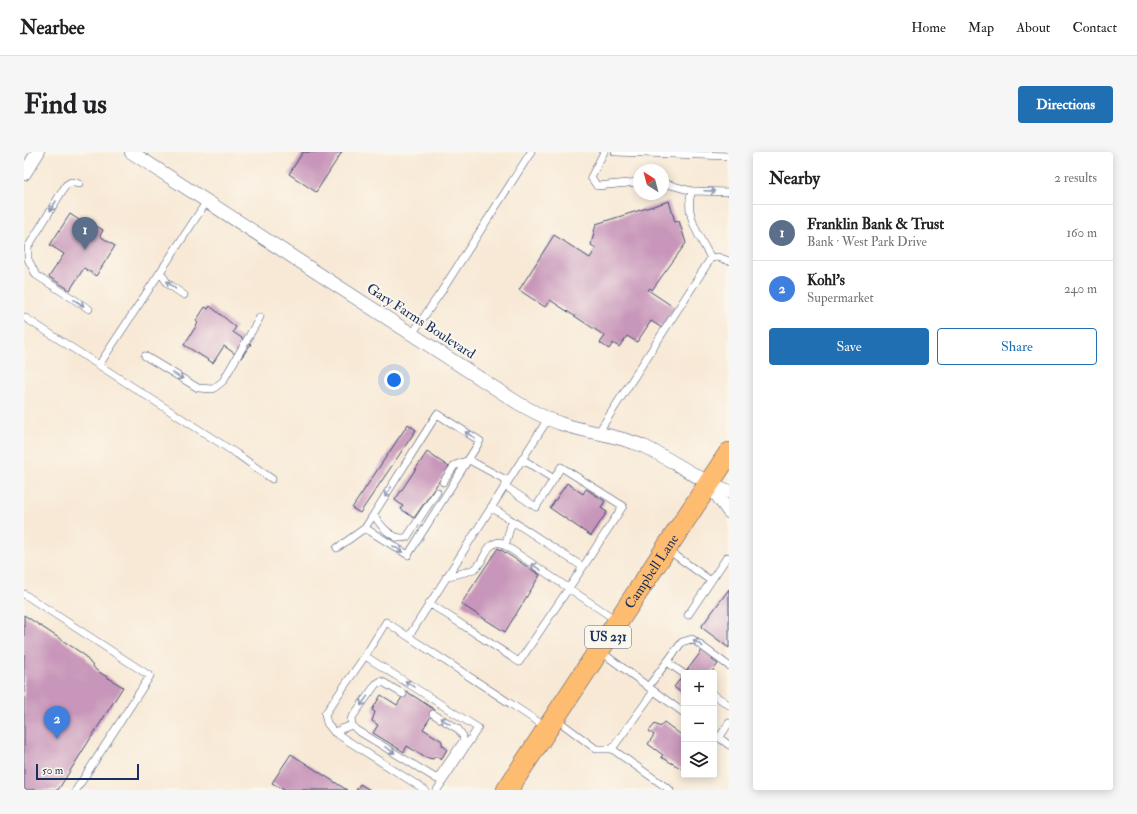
<!DOCTYPE html>
<html lang="en">
<head>
<meta charset="utf-8">
<style>
	body { margin:0; font-family:"IM FELL Double Pica",serif; background:#f6f6f6; color:#202124 }
	.controls { position:absolute; right:12px; bottom:12px; display:grid; overflow:hidden; border-radius:4px; box-shadow:0 2px 10px #0003 }
	.controls button { width:36px; height:36px; display:grid; place-items:center; padding:0; border:0; border-bottom:1px solid #e0e0e0; background:#fff; color:#202124; font:20px sans-serif }
	.compass { position:absolute; left:609px; top:12px; width:36px; height:36px; border-radius:50%; background:#fff; box-shadow:0 2px 10px #0003; rotate:324deg }
	.scale { position:absolute; left:12px; bottom:10px; width:103px; box-sizing:border-box; padding-left:4px; border:2px solid #1b2f5e; border-top:0; font-size:11px; line-height:14px; white-space:nowrap; color:#1b2f5e; -webkit-text-stroke:3px #fbf7ec; paint-order:stroke }
	.you { position:absolute; left:370px; top:228px; width:14px; height:14px; margin:-10px; border:3px solid #fff; border-radius:50%; background:#1a73e8; box-shadow:0 0 0 6px #1a73e833 }
	.badge { display:grid; place-items:center; width:26px; height:26px; border-radius:50%; background:#1f6fb2; color:#fff; font-size:13px; font-weight:700 }
	.pin { position:absolute; translate:-50% -33px; filter:drop-shadow(0 1px 2px #0008) }
	.pin::after { content:''; position:absolute; top:21px; width:14px; height:12px; background:inherit; clip-path:polygon(0 0,100% 0,50% 100%) }
	.list { margin:0; padding:0; list-style:none }
	h2 { display:flex; justify-content:space-between; align-items:center; height:52px; margin:0; padding:0 16px; font-size:17px }
	h2 small { font-size:13px; font-weight:400; color:#757577 }
	.list li { display:grid; grid-template-columns:26px 1fr auto; gap:12px; align-items:center; box-sizing:border-box; height:56px; padding:0 16px; border-top:1px solid #e0e0e0 }
	.list b { display:block; font-size:15px; white-space:nowrap }
	.list p { margin:0; font-size:13px; white-space:nowrap; color:#757577 }
	.list em { font-size:13px; font-style:normal; color:#757577 }
	.actions { display:flex; gap:8px; padding:12px 16px }
	.actions a { flex:1; padding:9px 0; border:1px solid #1f6fb2; border-radius:4px; text-align:center; font-size:14px; color:#1f6fb2 }
	.actions .main { background:#1f6fb2; color:#fff }
	.icon { flex:none; width:22px; height:22px; fill:none; stroke:currentColor; stroke-width:2; stroke-linecap:round; stroke-linejoin:round }
	.map { position:relative; flex:none; width:705px; height:638px; overflow:hidden; border-radius:4px }
	header { display:flex; align-items:center; gap:24px; box-sizing:border-box; height:56px; padding:0 20px; background:#fff; border-bottom:1px solid #e0e0e0 }
	header strong { font-size:19px }
	nav { display:flex; gap:22px; margin-inline-start:auto; font-size:14px }
	.intro { display:flex; align-items:center; justify-content:space-between; box-sizing:border-box; height:96px; padding:0 24px }
	h1 { margin:0; font-size:28px }
	.button { padding:10px 18px; border-radius:4px; background:#1f6fb2; color:#fff; font-size:14px; font-weight:700 }
	main { display:flex; gap:24px; padding:0 24px }
	aside { flex:1; background:#fff; border-radius:4px; box-shadow:0 2px 10px #0003 }
	.map>svg:first-child { display:block }
	.building { fill:#c896ba }
	.lines { fill:none; stroke-linecap:round; stroke-linejoin:round }
	.service-casing { stroke:#3c4b70; stroke-width:8 }
	.minor-casing { stroke:#3c4b70; stroke-width:14 }
	.primary-casing { stroke:#3c4b70; stroke-width:22 }
	.service { stroke:#fff; stroke-width:7 }
	.minor { stroke:#fff; stroke-width:13 }
	.primary { stroke:#febc70; stroke-width:21 }
	.oneway { stroke:#8d97ae }
	.labels { text-anchor:middle; dominant-baseline:central; stroke-width:4; stroke-linejoin:round; paint-order:stroke }
	.shield { fill:#fbf7ec; stroke:#5e6b89; stroke-width:1 }
	.shield-label { font-size:13px; font-weight:bold; fill:#1b2f5e }
	.street-label { font-size:14px; fill:#1b2f5e; stroke:#fbf7ec }
</style>
</head>
<body>
<header>
<strong>Nearbee</strong>
<nav><a>Home</a><a>Map</a><a>About</a><a>Contact</a></nav>
</header>
<div class="intro"><h1>Find us</h1><a class="button">Directions</a></div>
<main>
<div class="map">
<svg width="705" height="638" viewBox="0 0 705 638">
	<rect width="100%" height="100%" fill="#fbf7ec"/>
	<filter id="ink" filterUnits="userSpaceOnUse"><feTurbulence type="fractalNoise" baseFrequency=".025" numOctaves="2"/><feDisplacementMap in="SourceGraphic" scale="8" xChannelSelector="R" yChannelSelector="G"/><feConvolveMatrix kernelMatrix="1 2 1 2 8 2 1 2 1" color-interpolation-filters="sRGB"/></filter>
	<filter id="wash" filterUnits="userSpaceOnUse"><feTurbulence type="fractalNoise" baseFrequency=".012" numOctaves="4" result="noise"/><feDisplacementMap in="SourceGraphic" scale="16" xChannelSelector="R" yChannelSelector="G"/><feGaussianBlur stdDeviation="0.9" result="paint"/><feColorMatrix in="noise" values="0 0 0 0 0 0 0 0 0 0 0 0 0 0 0 0 0 1.4 0 .05"/><feComposite in="paint" operator="in"/></filter>
	<g filter="url(#wash)">
		<rect width="100%" height="100%" fill="#f8e9d6"/>
		<g id="blocks">
			<path class="building" d="M279 0H318L292 40 265 22Z
				M645 49 651 70 655 69 662 91 628 138 626 136 624 138 651 156 638 176 627 169 613 190 603 184 595 195 589 191 585 197 576 191 581 184 526 148 521 155 495 138 530 83 566 106 572 96 567 93 572 72Z
				M46 62 64 74 66 70 79 78 76 84 91 94 72 124 60 116 46 138 25 125 40 102 26 93Z
				M186 154 212 175 209 180 227 192 217 206 200 194 189 211 160 193 174 171 172 169 181 155 184 157Z
				M384 272 392 278 336 361 328 356Z
				M403 300 425 315 390 366 377 357 379 354 371 348Z
				M543 331 559 342 562 337 581 349 577 356 583 360 567 384 526 356Z
				M474 396 516 423 481 480 437 452Z
				M705 437V496L677 475Z
				M0 463 59 502 72 518 99 535 34 638H0Z
				M679 497 690 505 688 508 694 512 687 521H661Z
				M660 522V543L650 535Z
				M382 539 411 558 399 577 418 589V593L423 597 417 608 412 604 409 607 400 605 383 594 380 600 349 581 354 573 348 569 351 560 348 558 357 543 373 553Z
				M640 570 660 585V618L637 605 639 603 624 592 630 583 625 579 631 572 636 575Z
				M267 602 323 638H260L248 631Z
				M336 632 346 638H332Z"/>
		</g>
	</g>
	<g filter="url(#ink)">
		<use href="#blocks" fill-opacity="0" stroke="#3c4b70" stroke-width="1"/>
		<g class="lines">
			<defs>
				<path id="service" d="M580 0 567 25 573 34 615 30
					M591 0 705 4
					M639 31 668 39 705 40
					M55 32 47 30 42 33 4 95V107L12 123 65 157
					M668 39C659 61 677 88 687 106
					M136 120 144 132 160 143
					M0 165 213 302 248 327
					M388 182 417 140 507 0
					M121 204 174 236 189 237 199 229 236 165
					M75 213 183 49
					M574 281 687 106 694 105 705 109
					M498 307 530 327 537 315 599 354 559 415
					M419 330 431 313 445 308 484 329
					M481 334 512 355 530 327
					M350 363C356 373 369 390 383 385L413 340
					M481 394 488 369
					M313 396 341 376 413 262 456 289 384 403 341 376
					M644 398 687 429 703 405 705 406
					M422 425C431 422 446 421 453 415 462 406 461 392 476 390L592 468
					M0 442 126 524 52 638
					M405 451 495 510 559 415 467 355
					M664 463 687 429
					M385 484 524 267
					M341 504 454 576 413 638
					M643 510 660 522
					M624 535 658 490 668 487 705 514
					M630 539 660 561
					M379 542 357 529 352 532 327 567 328 573 333 578 413 627 439 589V584L434 577 409 562
					M690 543 705 553
					M532 567 572 597H588L630 539 576 499
					M310 580 328 573
					M690 582 705 593
					M695 586 705 571
					M588 597 646 638
					M401 638 310 580 303 571 301 562 341 504 362 470 522 575"/>
				<path id="minor" d="M107 0 494 251C508 259 522 267 538 272 565 281 595 283 621 295 651 309 673 328 705 339
					M0 22 14 0
					M685 332 705 360"/>
				<g id="primary">
					<path id="s1" d="M483 638 705 301"/>
				</g>
			</defs>
			<use href="#service" class="service-casing"/>
			<use href="#minor" class="minor-casing"/>
			<use href="#primary" class="primary-casing"/>
			<use href="#service" class="service"/>
			<use href="#minor" class="minor"/>
			<use href="#primary" class="primary"/>
		</g>
		<defs><path id="oneway-shaft" d="M-6 0H5M1.5-3L5.5 0L1.5 3" fill="none" stroke-width="1.6" stroke-linecap="round" stroke-linejoin="round"/></defs>
		<g class="oneway">
			<use href="#oneway-shaft" transform="translate(686 39) rotate(2)"/>
			<use href="#oneway-shaft" transform="translate(29 54) rotate(121)"/>
			<use href="#oneway-shaft" transform="translate(147 133) rotate(-139)"/>
			<use href="#oneway-shaft" transform="translate(55 151) rotate(33)"/>
			<use href="#oneway-shaft" transform="translate(154 224) rotate(31)"/>
			<use href="#oneway-shaft" transform="translate(446 283) rotate(-148)"/>
			<use href="#oneway-shaft" transform="translate(364 340) rotate(122)"/>
			<use href="#oneway-shaft" transform="translate(374 397) rotate(32)"/>
			<use href="#oneway-shaft" transform="translate(512 415) rotate(-146)"/>
			<use href="#oneway-shaft" transform="translate(674 491) rotate(-144)"/>
			<use href="#oneway-shaft" transform="translate(386 532) rotate(-148)"/>
			<use href="#oneway-shaft" transform="translate(340 549) rotate(125)"/>
			<use href="#oneway-shaft" transform="translate(421 569) rotate(-148)"/>
			<use href="#oneway-shaft" transform="translate(366 598) rotate(32)"/>
		</g>
	</g>
	<g class="labels">
		<rect class="shield" x="561" y="474" width="46" height="22" rx="3"/>
		<g class="shield-label">
			<text x="584" y="485">US 231</text>
		</g>
		<g class="street-label">
			<text transform="translate(397 169) rotate(33)">Gary Farms Boulevard</text>
			<text stroke="none"><textPath href="#s1" startOffset="262">Campbell Lane</textPath></text>
		</g>
	</g>
</svg>
<div class="controls">
<button>+</button>
<button>−</button>
<button><svg class="icon" aria-label="layers" viewBox="0 0 24 24"><path d="M12 4l9 5-9 5-9-5zM3 14l9 5 9-5"/></svg></button>
</div>
<svg class="compass" viewBox="-18 -18 36 36"><path d="M0-13l5 13h-10z" fill="#e53935"/><path d="M0 13l5-13h-10z" fill="#757577"/></svg>
<div class="scale">50 m</div>
<div class="you"></div>
<div class="pin badge" style="left:61px;top:98px;background:#5c6f8a">1</div>
<div class="pin badge" style="left:33px;top:587px;background:#3f7fe0">2</div>
</div>
<aside>
<h2>Nearby<small>2 results</small></h2>
<ul class="list">
<li><span class="badge" style="background:#5c6f8a">1</span><div><b>Franklin Bank &amp; Trust</b><p>Bank · West Park Drive</p></div><em>160 m</em></li>
<li><span class="badge" style="background:#3f7fe0">2</span><div><b>Kohl's</b><p>Supermarket</p></div><em>240 m</em></li>
</ul>
<div class="actions"><a class="main">Save</a><a>Share</a></div>
</aside>
</main>
</body>
</html>
